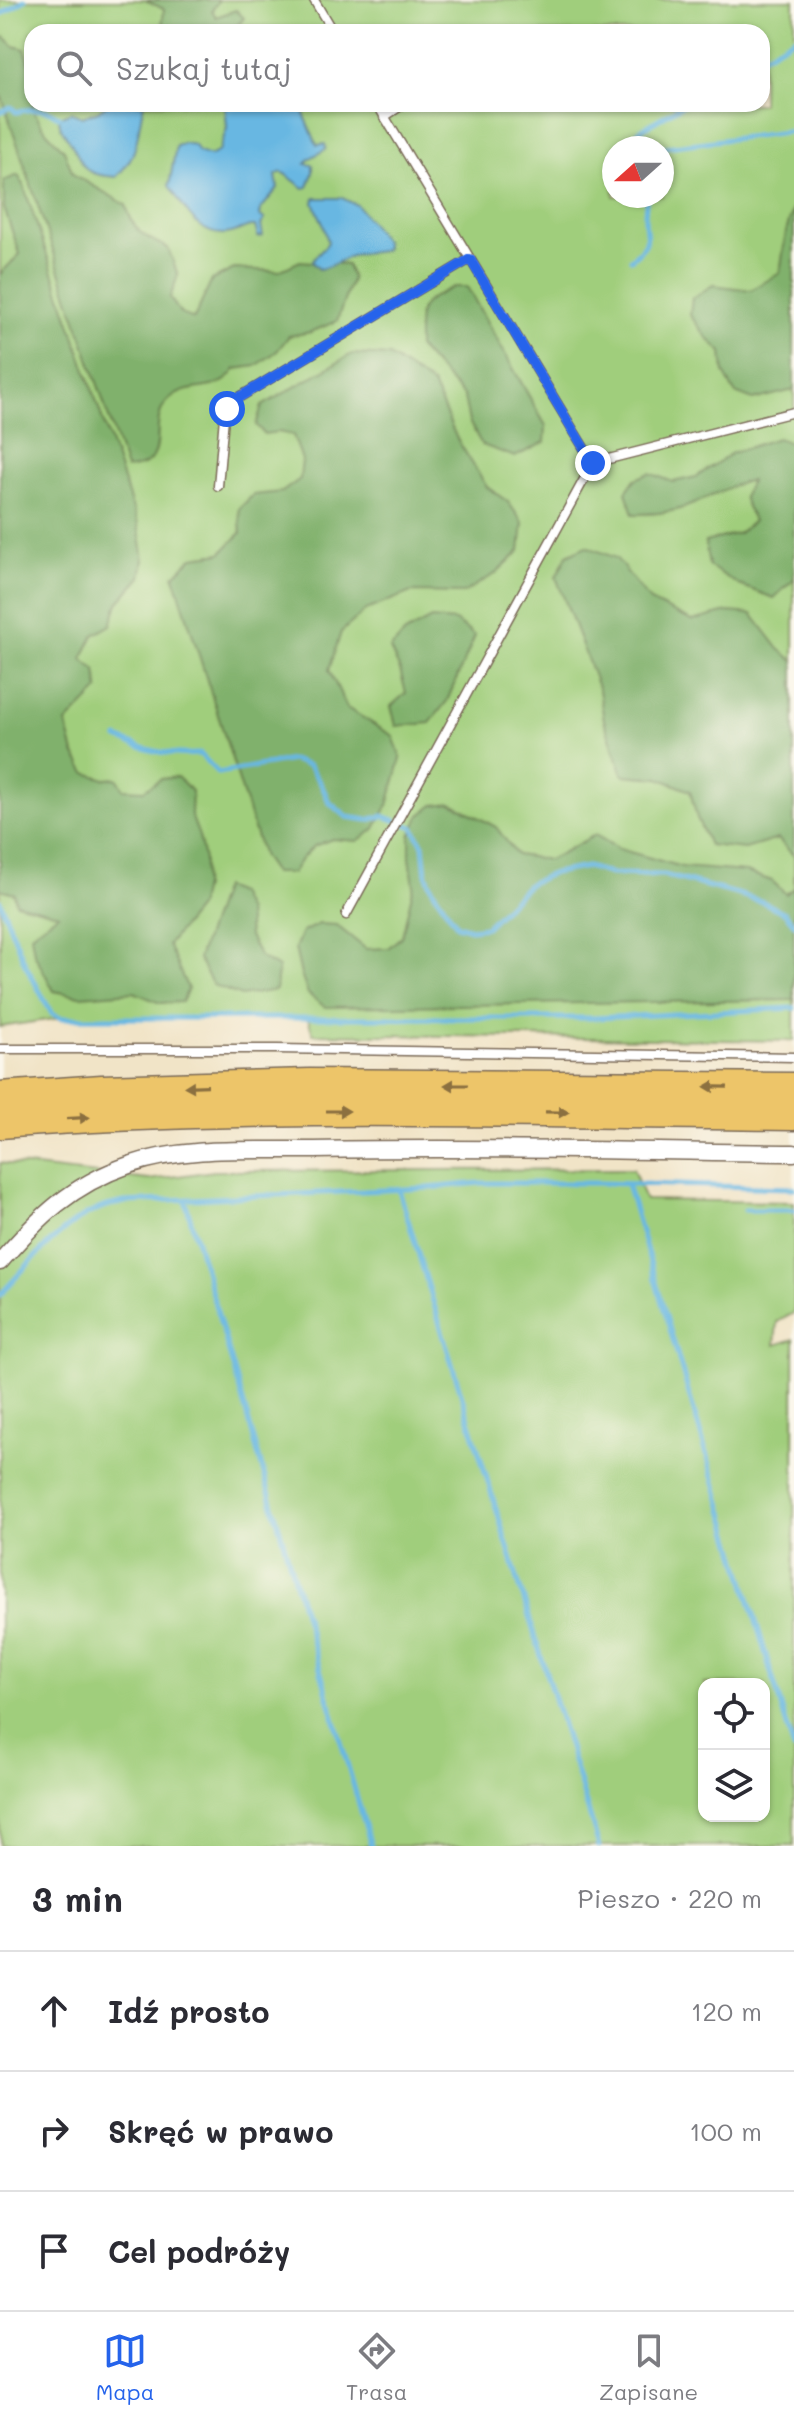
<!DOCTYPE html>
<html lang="pl">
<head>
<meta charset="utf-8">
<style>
	body { margin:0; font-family:Mali,sans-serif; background:#f2f2f3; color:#2b2b33 }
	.controls { position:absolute; right:24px; bottom:24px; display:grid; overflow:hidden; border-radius:16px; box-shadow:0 2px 6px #0004 }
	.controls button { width:72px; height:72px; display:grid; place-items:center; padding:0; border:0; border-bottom:2px solid #e1e1e2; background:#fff; color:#2b2b33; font:40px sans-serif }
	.compass { position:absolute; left:602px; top:136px; width:72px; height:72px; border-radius:50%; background:#fff; box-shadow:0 2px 6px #0004; rotate:249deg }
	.stop { position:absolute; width:24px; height:24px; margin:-18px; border:6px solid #2563eb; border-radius:50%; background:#fff }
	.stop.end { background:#2563eb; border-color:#fff; box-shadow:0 2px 8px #0008 }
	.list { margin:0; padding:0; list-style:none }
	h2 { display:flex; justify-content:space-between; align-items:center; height:104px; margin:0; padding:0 32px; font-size:34px }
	h2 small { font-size:26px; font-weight:400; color:#7c7c81 }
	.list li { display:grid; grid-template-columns:52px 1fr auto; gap:24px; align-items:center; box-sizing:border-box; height:120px; padding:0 32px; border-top:2px solid #e1e1e2 }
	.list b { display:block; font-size:30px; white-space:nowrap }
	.list em { font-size:26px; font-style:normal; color:#7c7c81 }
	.icon { flex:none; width:44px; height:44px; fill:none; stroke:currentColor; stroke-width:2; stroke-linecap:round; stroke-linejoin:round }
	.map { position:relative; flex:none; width:794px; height:1846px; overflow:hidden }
	.search { position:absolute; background:#fff; box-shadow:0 2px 6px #0004; left:24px; right:24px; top:24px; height:88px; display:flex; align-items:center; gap:20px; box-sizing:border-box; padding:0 28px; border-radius:24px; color:#7c7c81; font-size:30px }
	.sheet { height:464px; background:#fff }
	nav { display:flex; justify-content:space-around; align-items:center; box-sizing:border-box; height:112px; border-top:2px solid #e1e1e2; background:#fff; font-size:22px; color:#7c7c81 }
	nav a { display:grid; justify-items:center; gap:4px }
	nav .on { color:#2563eb }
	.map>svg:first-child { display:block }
	.green { fill:#a0ce7c; stroke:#6e7c4d; stroke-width:2; fill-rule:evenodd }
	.forest { fill:#80b16c; stroke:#5e6e45; stroke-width:2 }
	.water { fill:#67b7e2; stroke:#517080; stroke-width:2 }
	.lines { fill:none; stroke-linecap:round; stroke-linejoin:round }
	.stream { stroke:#67b7e2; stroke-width:5 }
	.lane-casing { stroke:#7b6b59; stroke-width:11 }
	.street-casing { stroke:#7b6b59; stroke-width:19 }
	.highway-casing { stroke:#7b6b59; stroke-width:33 }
	.lane { stroke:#fff; stroke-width:8 }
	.street { stroke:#fff; stroke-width:16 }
	.highway { stroke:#edc569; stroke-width:30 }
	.oneway { fill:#8b7040 }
	.route { stroke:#2563eb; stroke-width:10 }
</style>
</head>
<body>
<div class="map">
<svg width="794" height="1846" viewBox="0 0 794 1846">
	<rect width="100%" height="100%" fill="#fbf7ec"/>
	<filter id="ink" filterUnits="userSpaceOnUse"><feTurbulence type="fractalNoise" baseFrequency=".0125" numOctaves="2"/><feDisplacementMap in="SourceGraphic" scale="16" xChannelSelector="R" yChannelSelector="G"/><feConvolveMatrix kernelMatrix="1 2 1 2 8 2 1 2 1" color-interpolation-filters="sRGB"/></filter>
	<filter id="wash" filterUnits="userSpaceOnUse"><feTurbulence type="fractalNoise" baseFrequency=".006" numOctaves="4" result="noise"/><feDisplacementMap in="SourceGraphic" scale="32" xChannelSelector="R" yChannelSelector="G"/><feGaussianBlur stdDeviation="1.8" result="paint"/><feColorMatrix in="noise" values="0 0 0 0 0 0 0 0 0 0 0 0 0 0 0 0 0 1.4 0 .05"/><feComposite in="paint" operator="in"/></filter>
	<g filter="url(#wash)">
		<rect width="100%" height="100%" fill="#f1e4c7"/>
		<path class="green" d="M0 0H794V1041L313 1034 308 1019 61 1018 0 1027ZM32 32H762V104H32ZM614 148H662V196H614Z
			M0 1163 149 1180 214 1171 633 1169 645 1200 794 1202V1313L777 1322 775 1345 794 1339V1846H0ZM704 1684H764V1816H704Z"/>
		<path class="forest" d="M145 0H219L212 10 216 17 236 10 244 18 232 32H160L162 28 164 9Z
			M5 37 14 46 25 49 32 70 33 110 46 131 64 150 73 174 126 205C134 233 143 236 168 248L178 275 170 298 181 314 194 319 212 280 234 269 279 271 300 261 312 262 319 269 335 263 347 265 352 278 337 321 311 332 289 336 277 351 256 366 236 369C219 396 191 381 170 399 142 423 179 464 126 469L0 92V40Z
			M18 175 24 187 138 524 144 560 141 577 118 603 111 625 94 635 82 659 96 670 99 690 66 723 74 753 86 773 105 779 117 778 124 789 144 790 161 779 177 777 192 791 191 815 199 836 204 860 203 887 198 908 168 945 188 989 182 1002 160 1003 134 992 80 996 54 991 34 953 31 934 58 914 16 903 14 893 0 889V274L20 254 4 208V181Z
			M794 205V390L753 400 735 393 724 373 722 352 709 340 690 315 692 298 713 285 751 290 780 273 786 232Z
			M454 287H467L546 426 545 442 515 457 482 445 469 422 464 397 418 347C418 306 416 304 454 287Z
			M352 354 389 356 433 385 457 439 487 487 508 502 523 523 520 551 495 574 463 593 411 592 366 610 341 632 329 670 347 708 393 736 401 758 388 805 374 830 357 841 332 839 314 846 302 858 292 873H274L263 857 174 576 193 557 221 553 241 533 239 509 253 495 282 492 300 479 302 460 293 435 278 432 264 434 256 425 262 406Z
			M777 438 794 444V579L774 598 739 585 709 566 705 542 739 533 753 521 743 497 751 480C727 486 713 496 691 505 672 513 653 514 633 514L626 492 635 479 650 473 673 482 696 477 732 453Z
			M586 546 616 558 650 601 692 621 728 612 752 614 779 649 794 661V856L778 839 745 849 709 845 697 818 690 791 659 778 623 775 604 720 599 690 556 577 567 555Z
			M431 619 455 621 475 636 447 701 430 723 396 726 391 706 406 693 400 670 390 649 405 633Z
			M452 803 496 827 517 855 549 860 595 835 619 849 682 867 746 872 772 881 786 894 794 888V1000L325 1007 308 994 301 975 295 948 302 932 319 924 336 925 366 949 388 948 402 936 414 885 410 858V836L420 815 434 805Z
			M223 887 238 893 247 912 249 936 260 957 278 968 276 990 241 996 213 985 198 959Z"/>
		<path class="water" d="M108 104H144C135 136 142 152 116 177 79 174 86 167 69 140 63 131 59 128 59 117L71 112 82 117 98 111Z
			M225 104H300L317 145 325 144 326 149 309 159 306 164 313 165V173L308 187 304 188 282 172 276 175 278 188 261 209 260 216 265 219 261 225 263 236 258 237 255 226C245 225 241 231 231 233 198 240 185 207 169 186L176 146 184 143 194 145 198 152 210 156 219 151 227 128Z
			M315 198H342L357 205 385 242V250C375 253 368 252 358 254 344 257 333 267 319 269L312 262C316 254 323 251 328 242L323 224 314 203Z"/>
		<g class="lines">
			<path class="stream" d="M0 15 25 0
				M762 57 794 38
				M0 112 11 107 16 112C31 108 47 107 59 117
				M648 148 639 131 684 104
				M658 148 794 131
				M631 259C654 239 645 242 645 217 645 210 646 203 647 196
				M118 738C146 751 169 756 200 754L218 773 292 760 309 766 322 786 329 802 347 817 368 820 383 816 413 827 423 845 426 874 433 890 457 925 471 929 486 927 530 883 554 873 587 867 611 874 664 875 737 894 763 902 785 913 794 924
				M0 901 25 964 52 1014 61 1018H594L794 1008
				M627 1184 794 1750
				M399 1190 599 1846
				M185 1200 371 1846
				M745 1210H794
				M0 1295C29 1264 60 1224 101 1208 108 1205 117 1204 125 1202L428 1188 480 1183H597L794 1188"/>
		</g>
	</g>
	<g filter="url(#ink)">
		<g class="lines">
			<defs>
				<path id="lane" d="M314 0 333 32
					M377 104 593 463
					M384 117 404 104
					M218 486 224 417 227 409 238 398 470 259
					M346 915 593 463 794 412
					M0 1049H277L794 1057"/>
				<path id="street" d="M0 1262C39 1217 71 1185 129 1165 187 1145 255 1151 315 1150 475 1147 635 1151 794 1153"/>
				<path id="highway" d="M0 1097 102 1090 310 1084 794 1088
					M0 1123C264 1103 529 1113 794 1115"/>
			</defs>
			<use href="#lane" class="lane-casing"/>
			<use href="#street" class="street-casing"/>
			<use href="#highway" class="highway-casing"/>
			<use href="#lane" class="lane"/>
			<use href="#street" class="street"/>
			<use href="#highway" class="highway"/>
		</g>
		<defs><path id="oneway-solid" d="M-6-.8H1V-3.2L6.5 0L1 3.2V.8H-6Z" transform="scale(2)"/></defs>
		<g class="oneway">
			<use href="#oneway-solid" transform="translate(456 1085) rotate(-180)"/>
			<use href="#oneway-solid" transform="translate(196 1086) rotate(178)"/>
			<use href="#oneway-solid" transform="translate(716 1087) rotate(-179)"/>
			<use href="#oneway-solid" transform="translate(338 1111)"/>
			<use href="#oneway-solid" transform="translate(557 1112) rotate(1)"/>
			<use href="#oneway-solid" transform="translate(78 1118) rotate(-3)"/>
		</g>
	</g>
	<g class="lines" filter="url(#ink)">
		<path class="route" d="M227 409 238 398 470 259 593 463"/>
	</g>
</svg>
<div class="controls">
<button><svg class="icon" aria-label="locate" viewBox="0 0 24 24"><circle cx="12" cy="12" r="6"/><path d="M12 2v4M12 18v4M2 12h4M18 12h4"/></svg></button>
<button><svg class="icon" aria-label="layers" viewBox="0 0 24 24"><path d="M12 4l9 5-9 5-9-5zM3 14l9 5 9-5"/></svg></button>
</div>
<svg class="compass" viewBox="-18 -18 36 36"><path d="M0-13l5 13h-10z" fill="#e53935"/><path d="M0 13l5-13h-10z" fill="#7c7c81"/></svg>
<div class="stop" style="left:227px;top:409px"></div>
<div class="stop end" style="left:593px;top:463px"></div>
<div class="search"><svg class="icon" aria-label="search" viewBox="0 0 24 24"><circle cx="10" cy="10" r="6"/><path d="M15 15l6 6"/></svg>Szukaj tutaj</div>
</div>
<section class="sheet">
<h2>3 min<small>Pieszo · 220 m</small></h2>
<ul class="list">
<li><svg class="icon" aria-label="ahead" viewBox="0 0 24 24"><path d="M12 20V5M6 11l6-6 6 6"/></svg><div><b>Idź prosto</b></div><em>120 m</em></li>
<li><svg class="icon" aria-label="right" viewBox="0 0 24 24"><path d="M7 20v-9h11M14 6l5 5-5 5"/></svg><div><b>Skręć w prawo</b></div><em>100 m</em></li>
<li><svg class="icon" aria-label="arrive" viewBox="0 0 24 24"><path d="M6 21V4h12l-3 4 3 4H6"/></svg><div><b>Cel podróży</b></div></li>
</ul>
</section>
<nav>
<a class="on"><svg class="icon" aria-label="map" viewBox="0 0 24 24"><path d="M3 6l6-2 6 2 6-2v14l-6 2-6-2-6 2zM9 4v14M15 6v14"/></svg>Mapa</a>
<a><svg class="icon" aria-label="directions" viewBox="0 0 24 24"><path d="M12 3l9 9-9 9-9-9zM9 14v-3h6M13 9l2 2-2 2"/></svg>Trasa</a>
<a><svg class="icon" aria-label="saved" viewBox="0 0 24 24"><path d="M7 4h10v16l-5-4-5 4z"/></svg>Zapisane</a>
</nav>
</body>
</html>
